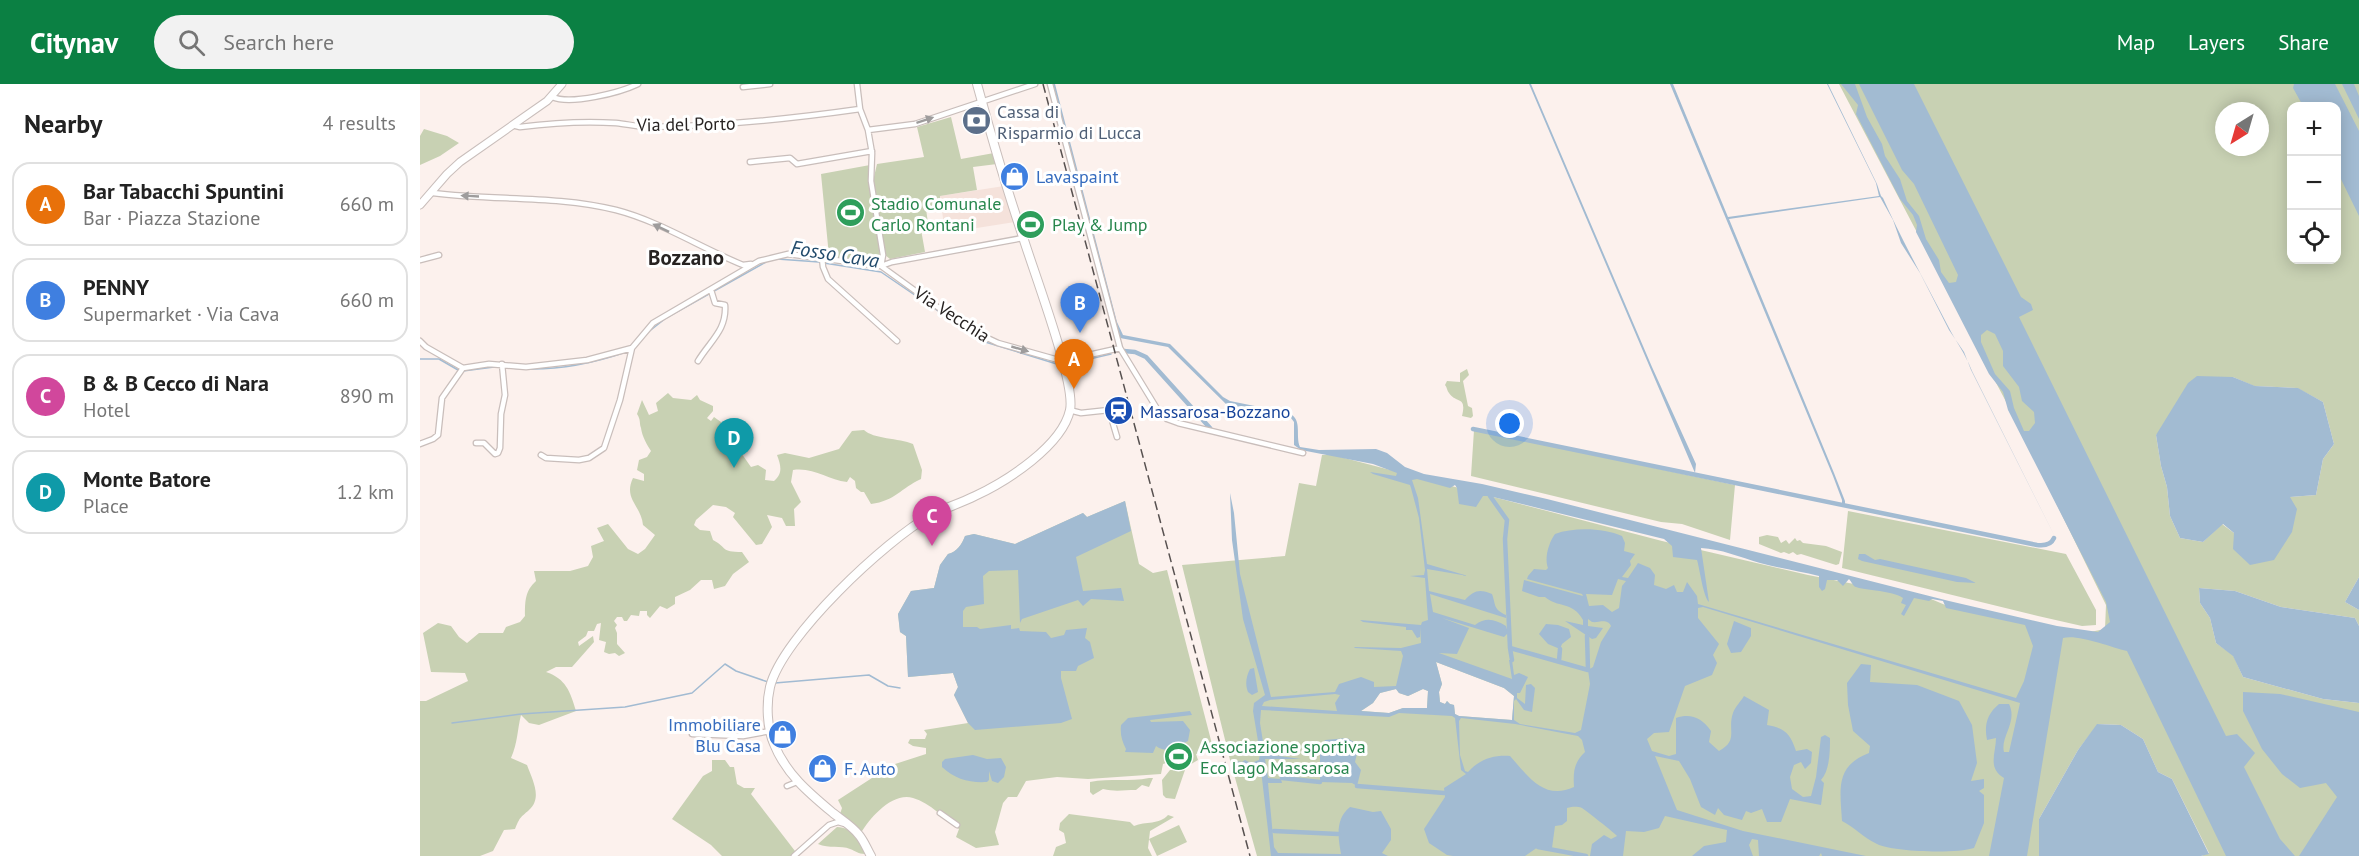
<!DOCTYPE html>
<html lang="en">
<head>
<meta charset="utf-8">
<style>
	body { margin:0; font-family:"PT Sans",sans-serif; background:#f2f2f2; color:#222 }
	.controls { position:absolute; right:18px; top:18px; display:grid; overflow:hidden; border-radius:12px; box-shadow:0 3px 15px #0003 }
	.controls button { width:54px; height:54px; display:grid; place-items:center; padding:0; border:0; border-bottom:2px solid #e0e0e0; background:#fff; color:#222; font:30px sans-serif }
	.compass { position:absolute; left:1795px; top:18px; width:54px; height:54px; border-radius:50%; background:#fff; box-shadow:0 3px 15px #0003; rotate:217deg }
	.you { position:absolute; left:1090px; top:340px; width:21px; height:21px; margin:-15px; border:4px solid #fff; border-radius:50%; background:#1a73e8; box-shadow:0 0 0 9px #1a73e833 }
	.badge { display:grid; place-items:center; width:39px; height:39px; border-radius:50%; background:#0b8043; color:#fff; font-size:20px; font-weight:700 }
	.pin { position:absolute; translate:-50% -50px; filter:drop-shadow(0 2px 3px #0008) }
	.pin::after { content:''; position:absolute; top:32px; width:21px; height:18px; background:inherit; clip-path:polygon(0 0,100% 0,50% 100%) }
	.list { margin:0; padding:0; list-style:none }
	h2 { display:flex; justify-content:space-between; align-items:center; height:78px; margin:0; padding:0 24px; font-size:26px }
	h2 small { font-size:20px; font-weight:400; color:#767676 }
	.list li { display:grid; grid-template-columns:39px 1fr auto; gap:18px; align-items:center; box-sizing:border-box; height:84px; margin:0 12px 12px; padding:0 12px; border:2px solid #e0e0e0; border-radius:18px }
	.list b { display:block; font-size:22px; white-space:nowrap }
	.list p { margin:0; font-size:20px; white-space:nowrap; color:#767676 }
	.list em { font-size:20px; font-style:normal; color:#767676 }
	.icon { flex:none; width:33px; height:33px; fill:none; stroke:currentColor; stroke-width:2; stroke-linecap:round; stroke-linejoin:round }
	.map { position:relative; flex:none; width:1939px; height:772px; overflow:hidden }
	header { display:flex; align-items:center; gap:36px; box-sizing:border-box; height:84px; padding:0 30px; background:#0b8043; color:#fff }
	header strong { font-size:28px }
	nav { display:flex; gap:33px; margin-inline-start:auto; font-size:21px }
	.search { width:420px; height:54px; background:#f2f2f2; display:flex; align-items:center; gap:15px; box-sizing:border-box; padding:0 21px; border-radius:33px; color:#767676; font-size:22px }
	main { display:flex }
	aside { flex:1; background:#fff }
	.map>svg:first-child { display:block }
	.built { fill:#f5e2db }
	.green { fill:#c8d1b3; fill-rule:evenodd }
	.water { fill:#a2bbd2; fill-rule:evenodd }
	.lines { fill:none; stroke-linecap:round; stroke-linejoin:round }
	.stream { stroke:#a2bbd2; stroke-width:1.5 }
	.canal { stroke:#a2bbd2; stroke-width:4.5 }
	.street-casing { stroke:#c9bebb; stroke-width:7 }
	.secondary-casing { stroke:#c9bebb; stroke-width:9 }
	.primary-casing { stroke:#c9bebb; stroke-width:10 }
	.street { stroke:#fff; stroke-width:4.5 }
	.secondary { stroke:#fff; stroke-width:7 }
	.primary { stroke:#fff; stroke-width:8 }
	.rail { stroke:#575150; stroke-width:1.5; stroke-dasharray:9 4.5; stroke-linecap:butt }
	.oneway { fill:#9e9c9c }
	.labels { text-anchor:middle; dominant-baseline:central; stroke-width:6; stroke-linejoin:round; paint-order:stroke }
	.service-label { font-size:18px; fill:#4e5e75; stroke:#fff; text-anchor:start }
	.street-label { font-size:18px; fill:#272322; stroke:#fff }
	.shop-label { font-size:18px; fill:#366cbe; stroke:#fff; text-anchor:start }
	.leisure-label { font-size:18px; fill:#27864d; stroke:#fff; text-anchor:start }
	.transit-label { font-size:18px; fill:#164399; stroke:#fff; text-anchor:start }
	.water-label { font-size:20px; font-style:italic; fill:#214a6b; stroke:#fff }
	.quarter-label { font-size:21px; font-weight:bold; fill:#272322; stroke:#fff }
</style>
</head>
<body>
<header>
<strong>Citynav</strong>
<div class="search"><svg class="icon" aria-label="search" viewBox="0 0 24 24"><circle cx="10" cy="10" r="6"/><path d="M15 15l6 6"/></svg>Search here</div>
<nav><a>Map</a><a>Layers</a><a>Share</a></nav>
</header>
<main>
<aside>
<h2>Nearby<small>4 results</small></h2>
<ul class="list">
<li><span class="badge" style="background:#e8710a">A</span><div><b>Bar Tabacchi Spuntini</b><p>Bar · Piazza Stazione</p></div><em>660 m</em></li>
<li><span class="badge" style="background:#3f7fe0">B</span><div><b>PENNY</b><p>Supermarket · Via Cava</p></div><em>660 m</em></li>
<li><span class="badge" style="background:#d1479c">C</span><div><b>B &amp; B Cecco di Nara</b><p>Hotel</p></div><em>890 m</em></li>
<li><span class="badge" style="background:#0f9aa8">D</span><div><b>Monte Batore</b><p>Place</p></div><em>1.2 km</em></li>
</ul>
</aside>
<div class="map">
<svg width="1939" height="772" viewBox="0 0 1939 772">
	<rect width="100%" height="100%" fill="#fcf1ed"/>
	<path class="built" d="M584 102 595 138 525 149 520 112Z"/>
	<path class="green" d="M1419 0H1939V493L1925 518 1939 526V542L1935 534 1861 523 1815 507 1779 504 1780 519 1790 534 1796 559 1813 571 1823 593 1903 615 1939 619V772H1781L1789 769 1752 695 1738 688 1723 655 1701 641 1678 640 1658 666 1619 735V772H837L810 676 762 481 865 472 879 399 896 402 902 371H913L1242 457 1388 491 1511 515 1530 523 1660 550 1685 545 1686 521 1593 331ZM1872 22H1916V176H1872ZM1804 27H1840V63H1804ZM1813 293 1834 302 1877 304 1903 318 1914 360 1903 375 1896 411 1870 413 1814 449 1802 440 1783 458 1760 454 1750 432 1747 403 1741 382 1736 351ZM1016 578 1084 604 1094 612 1092 636 1039 632 1035 630 1034 621 1030 620 1027 617 1025 620 1020 618 1019 608 1022 600ZM976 605 979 609 988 612 1003 605 1008 607 1007 624H983L969 629 941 627 953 619 960 609Z
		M531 33 541 75 574 69 577 80 553 83 557 106 520 112V123L506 125 508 139 500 140 505 168 470 175 465 171 453 97 457 80 504 73 497 43Z
		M4 45 27 52 39 59 20 72 0 81V52Z
		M450 81 460 174 457 177 409 172 401 90Z
		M1047 285 1049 291 1043 297 1048 322 1052 324 1053 332 1051 334 1042 332C1047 311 1036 320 1029 309 1027 307 1027 303 1025 301L1027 297 1040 298V289Z
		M248 309 253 314 271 316 277 311 280 316 293 322V327L287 334 291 337 294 333 308 343 312 356 331 383 338 381 346 386 345 396 354 397C363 389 361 382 357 371L365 369 389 374 419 365 432 347 444 346C453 355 479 354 493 360L502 386 501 395C481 404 475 417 451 420L444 408H441L436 404 435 397 430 393 427 398C408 396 394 383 373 386L371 398 381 418 374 425 375 442H366L362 434 347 431 352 443 342 460 336 461 313 433 315 429 306 423 293 421 276 436 274 441 280 446 290 447 293 456C308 464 300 468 322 468L329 478 313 490 305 502 294 505 292 496H281L270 506 255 513V520L247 525 240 522 230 534 227 531V527H220L219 532 211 531 207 537H204L202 533H197L194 537 197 541 195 544 197 549V560L205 569 199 572 195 569 189 570 184 568 186 558 179 556 181 539 177 540 174 547H168L166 552 158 558 159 562 173 552 174 558 152 583H136L126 588C146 595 150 607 156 627L119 641 109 639 101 631C97 647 98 658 91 674L107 681C112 695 123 714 109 726 100 734 100 733 95 745L84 746 73 767 60 772H0V617H6L48 597 45 589 11 588 3 549 18 539 31 542 39 553 47 559 59 549H83L86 543 100 538 105 532C105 517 105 507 116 497L114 487H150L168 482 173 473 171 462 184 457 177 444 188 440 208 465 218 470 225 465 235 451 223 441C221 421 203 415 213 394L224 397V390L217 386 219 376 227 373 231 367C227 361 222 352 221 344 219 338 221 336 217 330L222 316 229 331 238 327 236 319Z
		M1054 346 1315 401 1310 456 1262 440 1241 438 1051 392Z
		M705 417 719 480 733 489 747 486 793 664 776 670 778 676 766 683 755 715 746 714 743 711 742 696 750 686H754L756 682 753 677 743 680 741 690 668 695 637 693 606 697 597 713H588L583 719 575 748 579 761 556 764 536 753 539 745C525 735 510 719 493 714 472 708 450 734 441 749L420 730 422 724 418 716 472 681 506 670V664L493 662 488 659 490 655H505L507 650 504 646 548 639 534 611 538 603 533 589 488 593 486 552 480 548 478 530 491 507 514 504 520 481 528 470C537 468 542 460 545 452L554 450 595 460 663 429 667 433Z
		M1428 427 1646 470 1676 526V541L1662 542 1618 532 1422 484Z
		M1347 451 1358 453 1361 459 1366 456 1369 460 1375 454 1377 457 1380 456 1383 459 1406 462 1422 468 1419 480 1416 481 1381 470 1377 471 1373 468 1369 470 1364 468 1361 469 1339 460V453Z
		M292 676H305L310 683H314L317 700 324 704H335L331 710 375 767 372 772H302L291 761 252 735 283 692 292 687Z
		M729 694H733L729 703 722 701 716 706C704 706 695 708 683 705L673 711 670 708V698C690 694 710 698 729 694Z
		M649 730 710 738 714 742C726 737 739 741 748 731L754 733 730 747 728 764 732 772H633L636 763 646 759 644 749 639 746 640 739Z
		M759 741 767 758 737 772 729 755Z
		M417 743C433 743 440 757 445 770 438 770 436 767 430 765 421 761 409 765 398 760Z"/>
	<path class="water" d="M633 0H635L697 238 703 251 750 260 803 313 810 317 869 329C883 336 875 351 880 363L899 366 956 365 967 369 985 383 1004 390 1062 400 1127 415 1529 517 1637 542 1678 548 1690 538 1686 518 1588 326 1583 308 1569 290 1496 148 1497 141 1493 131 1480 115 1436 30 1438 21 1421 0H1435L1447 33 1462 60 1465 72 1480 95 1487 117 1499 132 1506 155 1519 176 1521 188 1529 199 1536 198 1538 191 1494 100 1482 86 1439 0H1494L1601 213 1611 220 1613 226 1599 233 1806 652 1817 650 1835 669 1824 683 1860 755 1875 772H1806L1707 567C1690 563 1658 550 1643 554L1607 772H1569L1584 694C1567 684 1576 669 1576 654L1567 656C1564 641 1567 630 1579 620H1589C1598 638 1580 653 1584 668H1589L1600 619 1283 523 1278 524V534L1299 560 1293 571 1297 579 1292 591 1265 602 1249 648 1234 649 1227 655 1232 667 1249 672 1256 670V634C1271 629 1282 634 1291 647L1289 658 1299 667C1319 656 1307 646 1313 629 1315 623 1321 617 1324 612L1349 626 1347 641C1364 644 1370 649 1376 667L1387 665 1392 668 1391 679 1385 685 1381 678 1374 681 1370 693 1372 705 1383 713 1391 712 1396 693 1401 653 1405 651 1410 654C1410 667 1410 686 1401 696L1404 699 1401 721 1370 715 1361 738H1347L1342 725 1331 729 1326 727 1322 736 1304 731 1298 724 1295 731 1281 723 1270 695 1259 677 1235 672 1257 726 1323 747 1446 772H1402L1401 769 1399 772H1339L1338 756 1332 755 1329 761 1333 772H1272L1284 762 1306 758 1307 746 1245 732 1239 744 1224 748 1206 747 1203 772H1170L1172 760 1184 751 1191 755 1197 752C1196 750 1164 725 1162 724 1156 722 1152 723 1147 724V737L1142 741 1135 742 1132 764 1118 763 1105 772H1033L1027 771 1009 759 1004 745 1025 713 1024 704 1046 690 1041 686 1035 634 1032 632 979 629 969 633 841 626 840 639 845 670 881 675H845L848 694 861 695 862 699H848L854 763 858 769 921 770C918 753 915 735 930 723L953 728 961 727 971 745V756L962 769 968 772H851L841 686 839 683 830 684 810 676 822 678 825 676 831 679 839 676 840 669 833 627 834 619 845 611 823 535 812 456 810 409 814 429 820 490 851 613 915 608 919 600 941 593 954 598V603L976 602 983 572 981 567 935 564 934 563 981 564 1001 559 1000 543V553L997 554 992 546H986V543L943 538 940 536 1001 541 1002 538 1008 536 1005 494 990 492 1004 491 1005 486 999 434 991 404 990 401 953 390 950 388 976 392 977 389 953 380 881 366 874 361V338L871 334 807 321 748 263 700 254ZM1567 246 1575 250 1583 267V282L1599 303 1602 317 1614 328 1615 339 1609 347H1604L1594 324 1590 307 1575 290 1561 258V251ZM997 395 1030 404 1035 401 1037 404 1039 420 1056 423 1063 412H1069L1244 455 1252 462 1253 473 1277 476C1280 486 1283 512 1289 518L1281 464C1301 465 1320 473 1340 479 1359 484 1379 487 1399 492V503L1402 507 1405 505 1407 496H1417L1423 502 1429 495C1431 497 1432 500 1434 502 1438 506 1472 506 1483 514L1481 519 1486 521 1481 530 1484 532 1494 514 1509 517 1512 515 1523 517 1526 524 1605 541 1613 562 1604 597 1596 614 1278 520 1277 512 1267 498 1263 508H1257L1254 501 1246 505 1234 501 1235 491 1230 484 1218 479 1208 494 1202 493 1211 481 1210 477 1215 470 1204 467 1205 459 1202 452C1184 444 1154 443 1135 450 1129 458 1124 474 1128 484L1126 486 1114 485 1108 492 1107 495 1162 510 1163 512 1104 496 1102 507 1119 513H1125C1137 524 1153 517 1163 536V541L1145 537 1172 555 1176 554 1183 544 1168 542V535L1172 538C1179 539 1187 534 1191 542L1181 558 1173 583 1168 586 1170 600 1161 646 1155 649 1100 640 1094 636V617L1096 615 1104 626 1112 628 1115 604 1111 600 1106 601 1105 620 1097 614V609H1100L1108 593 1099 589 1094 591 1092 576H1089L1092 595 1019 569 1037 570 1049 544 1022 534 1084 553 1088 549 1086 542C1074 535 1066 533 1055 541L1013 528 1010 510 1086 534V531C1073 525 1076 521 1072 510 1060 505 1054 506 1045 516L1009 507 1007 485 1048 492 1007 480 998 414 992 396ZM1198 495 1206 497 1202 502 1199 524 1192 528 1183 521 1169 522 1166 510 1192 511ZM1016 578 1084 604 1094 612 1092 636 1039 632 1035 630 1034 621 1030 620 1027 617 1025 620 1020 618 1019 608 1022 600ZM976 605 979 609 988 612 1003 605 1008 607 1007 624H983L969 629 941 627 953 619 960 609ZM915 610 920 611 915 619 917 627 842 622 844 618 850 616ZM1041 634 1095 640 1158 652 1162 656 1165 668C1154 678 1153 688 1154 703 1124 717 1108 692 1090 672 1073 671 1060 675 1048 688L1045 687 1040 671 1039 637Z
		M1109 0H1111L1232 283 1276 380 1275 389Z
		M1250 0H1253L1308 133 1459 112 1456 99 1407 0H1408L1457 100 1461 112 1463 114C1482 157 1506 199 1528 242 1536 258 1545 269 1552 287L1635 453 1551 286 1544 268 1529 246 1500 189 1481 159 1473 136 1460 113 1309 135 1414 389 1425 417V422L1422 420V416L1413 392Z
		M1874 0H1915L1939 47V132L1917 87 1916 22H1883L1873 4Z
		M1922 0H1934L1939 12V35Z
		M1777 292 1813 293 1835 302 1878 304 1903 318 1914 360 1903 375 1896 411 1870 413 1877 425 1872 448 1854 476 1830 481 1813 465 1814 449 1803 440 1783 458 1760 454 1750 432 1747 403 1741 382 1736 351 1768 299Z
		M705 417 711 447 656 473 663 507 701 504 704 517 671 515 663 522 658 516 602 535 600 539 598 486 569 487 563 492 564 520 546 523 543 527V543H557L560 545 591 541V545L599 544 600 547 626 548 631 554 644 551 646 546 667 544 665 554 670 558 674 574 658 582 656 587H641V594L652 635 641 639 555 646 548 639 534 611 538 603 533 589 488 593 486 552 480 548 478 530 491 507 514 504 520 481 528 470C537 468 542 460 545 452L554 450 595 460 663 429 667 433Z
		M1439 470H1445L1455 476 1460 475 1546 494 1556 499 1537 498 1442 477 1438 475Z
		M1939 493V526L1925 518Z
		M1779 504 1815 507 1861 523 1935 534 1939 542V619L1903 615 1823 593 1813 572 1796 559 1790 534 1780 519Z
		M1314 537 1331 544V552L1321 568 1311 569 1307 560Z
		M1126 540 1138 541 1149 545 1151 553 1142 560 1140 565 1128 560 1119 550Z
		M1441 580 1451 581 1450 598 1497 601 1539 617 1552 641 1557 679 1551 697 1564 695V704L1559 707 1564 711V739L1554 764C1535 770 1474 768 1457 760 1444 754 1434 743 1422 737 1420 705 1415 682 1449 669L1450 662 1433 647 1428 621 1427 599Z
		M834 584 838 608 832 611 828 608C825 600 826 593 830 585Z
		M1823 608 1860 610 1939 628V772H1879L1917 713 1906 699 1880 704 1862 690 1842 665 1823 627Z
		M770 627 772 631 730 636 731 638 763 637 770 646 768 657C756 663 747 670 736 662L733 669 705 668 706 665C702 657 700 651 701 641L708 634Z
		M1677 640 1701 641 1723 655 1738 688 1752 695 1789 770 1781 772H1619V735L1658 666Z
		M927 654 939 661 935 678 941 686 937 702 932 699 900 698V667L905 656Z
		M553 671 567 675 581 674 586 683 584 693 578 699 572 697 569 687V696L567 698C549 699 535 695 522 683V678L525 675Z"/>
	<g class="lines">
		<path class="stream" d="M357 175 399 178
			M404 179 461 188 562 257 640 281
			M227 249 246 234 346 178
			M0 275H19L38 286
			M648 280 691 270
			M90 284C130 288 168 281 206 268
			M43 287 74 283
			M355 599 449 591 468 602 480 604
			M32 639 101 630 205 623 272 609 305 580 316 587 348 598"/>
		<path class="canal" d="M704 267 715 268 726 273 790 344
			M1053 345 1617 461C1625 462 1631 461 1634 454
			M1070 412 1087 436 1085 455 1090 564 1168 586 1167 552
			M1090 564 1092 576
			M1139 577 1140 565
			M862 694 900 698
			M937 702 1024 709
			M854 747 918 750
			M1118 763 1166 772"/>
		<defs>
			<path id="street" d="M437 0 440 25 448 46 452 69 451 97 463 171 461 182 548 245 578 259 642 277 700 264
				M630 0 700 264 739 328 747 335 758 339 883 369
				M323 3 350 0
				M132 13C151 21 199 9 218 0
				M92 41 100 43C131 39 165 37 196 39 207 40 218 43 229 43 299 42 370 35 440 25
				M448 46 495 40 615 0
				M330 78 370 74 377 80 452 67
				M13 109C74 117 135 111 196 126 239 137 281 164 323 181L331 180
				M402 174 403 183 408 195 477 257
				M0 176 19 171
				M0 257 6 263 43 284 69 280 106 283 167 276 212 264 233 239 339 177 368 170 461 182 472 178 603 154
				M278 277C290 257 307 246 305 221L295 219 291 206
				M649 326 661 329 689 326 697 353
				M56 359H64L75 370 78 369 80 364 81 330 85 311 82 280
				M0 360 13 355 18 351 22 314 43 284
				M121 371 126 374 159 376 169 374 184 364 200 316 212 264
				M272 650 323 652 350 647
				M367 702 377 698
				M520 729 537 741
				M374 772 409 741 418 738 425 740"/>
			<path id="secondary" d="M0 121 27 90 40 78 127 17 142 0"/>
			<path id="primary" d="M451 772C447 765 444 757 439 751 432 742 422 736 413 729 389 709 366 690 354 660 347 644 346 620 350 603 362 553 466 456 511 431 525 424 541 419 555 412 587 397 642 362 650 326 656 299 613 186 603 153 586 103 571 51 557 0"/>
		</defs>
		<use href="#street" class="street-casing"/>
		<use href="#secondary" class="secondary-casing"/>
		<use href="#primary" class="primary-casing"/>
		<use href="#street" class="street"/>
		<use href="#secondary" class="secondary"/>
		<use href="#primary" class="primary"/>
		<path class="rail" d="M623 0 830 772"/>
	</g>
	<defs><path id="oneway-solid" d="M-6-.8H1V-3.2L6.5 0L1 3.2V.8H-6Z" transform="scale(1.5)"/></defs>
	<g class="oneway">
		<use href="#oneway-solid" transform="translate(505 36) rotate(-18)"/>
		<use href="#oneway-solid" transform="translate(50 112) rotate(-177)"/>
		<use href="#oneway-solid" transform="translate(241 144) rotate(-154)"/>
		<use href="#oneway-solid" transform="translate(600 265) rotate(16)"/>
	</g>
	<defs>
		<symbol id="bank-disc" viewBox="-11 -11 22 22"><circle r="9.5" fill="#5c6f8a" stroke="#fff"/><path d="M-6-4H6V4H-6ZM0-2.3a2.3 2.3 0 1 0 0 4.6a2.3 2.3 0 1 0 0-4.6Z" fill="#fff"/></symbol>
		<symbol id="shop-disc" viewBox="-11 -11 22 22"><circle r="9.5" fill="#3f7fe0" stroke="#fff"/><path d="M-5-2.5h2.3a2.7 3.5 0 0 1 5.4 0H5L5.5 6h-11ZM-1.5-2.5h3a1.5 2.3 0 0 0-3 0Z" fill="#fff"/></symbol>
		<symbol id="stadium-disc" viewBox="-11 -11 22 22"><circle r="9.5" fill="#2e9e5b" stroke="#fff"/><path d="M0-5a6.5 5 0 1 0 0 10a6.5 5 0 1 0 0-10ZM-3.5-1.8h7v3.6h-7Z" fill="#fff"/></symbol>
		<symbol id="station-disc" viewBox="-11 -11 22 22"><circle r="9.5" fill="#1a4fb4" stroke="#fff"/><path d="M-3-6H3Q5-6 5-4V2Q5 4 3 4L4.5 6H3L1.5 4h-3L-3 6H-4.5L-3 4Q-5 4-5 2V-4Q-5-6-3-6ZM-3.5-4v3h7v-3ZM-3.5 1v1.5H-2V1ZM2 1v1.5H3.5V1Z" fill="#fff"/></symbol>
	</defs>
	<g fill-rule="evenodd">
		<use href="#bank-disc" x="540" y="20" width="33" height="33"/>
		<use href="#shop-disc" x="578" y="76" width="33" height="33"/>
		<use href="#stadium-disc" x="414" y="112" width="33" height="33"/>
		<use href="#stadium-disc" x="594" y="124" width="33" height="33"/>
		<use href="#station-disc" x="682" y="310" width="33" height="33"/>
		<use href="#shop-disc" x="346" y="634" width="33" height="33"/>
		<use href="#stadium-disc" x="742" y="656" width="33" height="33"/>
		<use href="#shop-disc" x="386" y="668" width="33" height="33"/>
	</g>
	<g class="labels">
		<g class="service-label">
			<text x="577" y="27">Cassa di<tspan x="577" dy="21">Risparmio di Lucca</tspan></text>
		</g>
		<g class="street-label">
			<text transform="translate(266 40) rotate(-1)">Via del Porto</text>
			<text transform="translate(532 230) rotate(33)">Via Vecchia</text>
		</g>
		<g class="shop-label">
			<text x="616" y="92">Lavaspaint</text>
			<text x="341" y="640" text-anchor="end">Immobiliare<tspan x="341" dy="21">Blu Casa</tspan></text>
			<text x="424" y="684">F. Auto</text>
		</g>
		<g class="leisure-label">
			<text x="451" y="119">Stadio Comunale<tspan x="451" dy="21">Carlo Rontani</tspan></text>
			<text x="632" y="140">Play &amp; Jump</text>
			<text x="780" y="662">Associazione sportiva<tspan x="780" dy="21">Eco lago Massarosa</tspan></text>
		</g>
		<g class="transit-label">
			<text x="720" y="327">Massarosa-Bozzano</text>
		</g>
		<g class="water-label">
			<text transform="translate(415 170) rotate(9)">Fosso Cava</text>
		</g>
		<g class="quarter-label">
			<text x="266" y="173">Bozzano</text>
		</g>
	</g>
</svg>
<div class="controls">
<button>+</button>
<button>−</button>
<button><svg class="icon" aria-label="locate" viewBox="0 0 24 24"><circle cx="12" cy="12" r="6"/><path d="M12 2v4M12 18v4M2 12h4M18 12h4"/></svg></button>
</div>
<svg class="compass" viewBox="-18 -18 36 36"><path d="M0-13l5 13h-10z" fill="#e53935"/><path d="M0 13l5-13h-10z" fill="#767676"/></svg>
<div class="you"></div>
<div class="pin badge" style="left:654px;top:305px;background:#e8710a">A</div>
<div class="pin badge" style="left:660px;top:249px;background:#3f7fe0">B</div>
<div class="pin badge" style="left:512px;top:462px;background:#d1479c">C</div>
<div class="pin badge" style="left:314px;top:384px;background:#0f9aa8">D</div>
</div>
</main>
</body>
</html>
